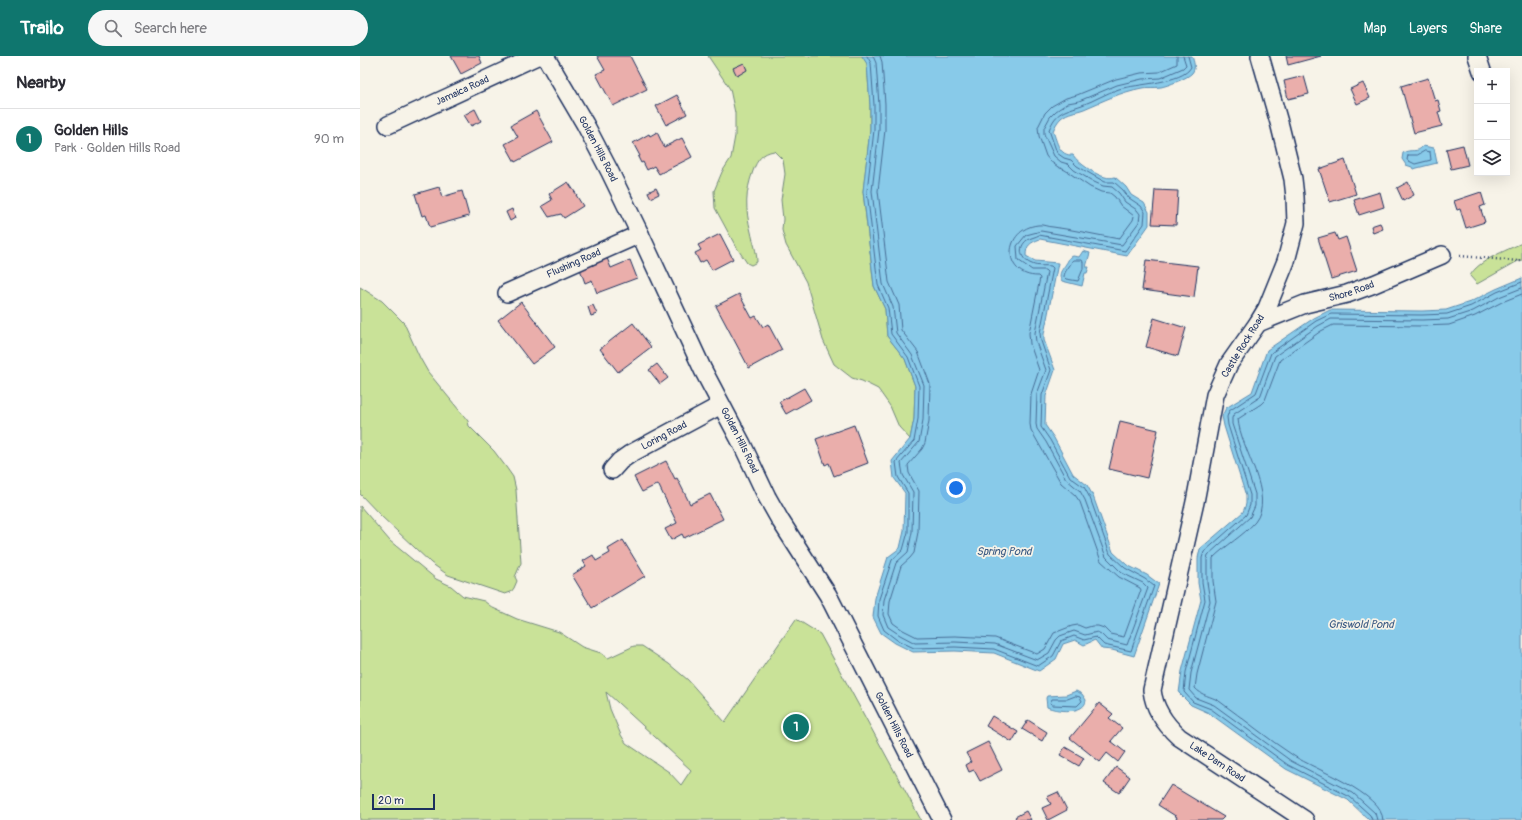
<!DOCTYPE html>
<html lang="en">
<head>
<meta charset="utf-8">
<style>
	body { margin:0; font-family:Pangolin,sans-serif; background:#f7f7f7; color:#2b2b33 }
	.controls { position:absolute; right:12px; top:12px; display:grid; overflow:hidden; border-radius:0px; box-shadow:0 4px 16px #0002 }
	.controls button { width:36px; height:36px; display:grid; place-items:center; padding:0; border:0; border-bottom:1px solid #e1e1e2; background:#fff; color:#2b2b33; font:20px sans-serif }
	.scale { position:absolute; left:12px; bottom:10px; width:63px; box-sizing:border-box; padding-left:4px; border:2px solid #1b2f5e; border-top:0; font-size:11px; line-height:14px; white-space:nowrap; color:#1b2f5e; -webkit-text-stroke:3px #f7f3e8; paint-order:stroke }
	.you { position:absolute; left:596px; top:432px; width:14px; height:14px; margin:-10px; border:3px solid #fff; border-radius:50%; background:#1a73e8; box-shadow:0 0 0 6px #1a73e833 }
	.badge { display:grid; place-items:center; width:26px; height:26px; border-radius:50%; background:#0f766e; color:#fff; font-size:13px; font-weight:700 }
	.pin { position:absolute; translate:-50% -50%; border:2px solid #fff; box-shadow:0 1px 4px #0006 }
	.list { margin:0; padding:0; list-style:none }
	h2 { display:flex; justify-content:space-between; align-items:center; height:52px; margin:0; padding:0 16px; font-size:17px }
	h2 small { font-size:13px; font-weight:400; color:#7c7c81 }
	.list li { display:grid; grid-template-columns:26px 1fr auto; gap:12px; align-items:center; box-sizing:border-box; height:60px; padding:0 16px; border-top:1px solid #e1e1e2 }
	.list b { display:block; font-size:15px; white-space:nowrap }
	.list p { margin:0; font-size:13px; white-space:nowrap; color:#7c7c81 }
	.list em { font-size:13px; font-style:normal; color:#7c7c81 }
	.icon { flex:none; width:22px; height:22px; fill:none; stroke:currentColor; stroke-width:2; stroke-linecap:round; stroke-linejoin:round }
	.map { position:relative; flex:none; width:1162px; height:764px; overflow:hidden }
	header { display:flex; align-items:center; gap:24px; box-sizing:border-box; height:56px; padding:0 20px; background:#0f766e; color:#fff }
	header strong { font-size:19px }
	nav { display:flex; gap:22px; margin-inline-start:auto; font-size:14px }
	.search { width:280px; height:36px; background:#f7f7f7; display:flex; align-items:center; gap:10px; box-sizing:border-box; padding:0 14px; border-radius:22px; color:#7c7c81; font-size:15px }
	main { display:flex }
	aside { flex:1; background:#fff }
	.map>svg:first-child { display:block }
	.green { fill:#c9e298; stroke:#72887b; fill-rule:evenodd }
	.water { fill:#88cae9; stroke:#5c8cb1 }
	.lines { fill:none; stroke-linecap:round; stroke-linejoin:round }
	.shore { stroke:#476d96; stroke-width:1 }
	.building { fill:#eaaeab; stroke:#1b2f5e }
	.street-casing { stroke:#1b2f5e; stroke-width:20 }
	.path { stroke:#1b2f5e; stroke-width:2.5; stroke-dasharray:1 3; stroke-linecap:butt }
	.street { stroke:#f7f3e8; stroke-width:17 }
	.labels { text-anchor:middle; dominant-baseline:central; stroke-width:3.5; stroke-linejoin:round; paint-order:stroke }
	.street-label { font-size:10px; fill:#1b2f5e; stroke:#f7f3e8 }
	.water-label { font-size:11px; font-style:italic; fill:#365681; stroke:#f7f3e8 }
</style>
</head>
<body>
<header>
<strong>Trailo</strong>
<div class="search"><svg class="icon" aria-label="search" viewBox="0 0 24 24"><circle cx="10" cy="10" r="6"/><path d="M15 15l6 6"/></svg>Search here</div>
<nav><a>Map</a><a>Layers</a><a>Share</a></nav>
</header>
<main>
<aside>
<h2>Nearby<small></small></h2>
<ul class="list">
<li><span class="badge">1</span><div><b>Golden Hills</b><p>Park · Golden Hills Road</p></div><em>90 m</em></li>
</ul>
</aside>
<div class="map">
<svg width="1162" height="764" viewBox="0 0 1162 764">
	<rect width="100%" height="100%" fill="#f7f3e8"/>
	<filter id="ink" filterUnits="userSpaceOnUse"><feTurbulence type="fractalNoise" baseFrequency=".025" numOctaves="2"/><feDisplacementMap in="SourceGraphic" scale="8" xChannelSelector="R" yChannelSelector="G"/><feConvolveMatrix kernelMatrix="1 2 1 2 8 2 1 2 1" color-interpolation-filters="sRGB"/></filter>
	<g filter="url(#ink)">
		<path class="green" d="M348 0H502L507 7 510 49V74L503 136 514 230 525 253 527 280 545 303 555 330 554 363 550 383 539 371 530 350 518 333 502 325 492 322 474 308 463 284 446 226 426 189 422 174 423 163 421 144 425 118 423 104 414 95C402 97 397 104 393 115 385 137 385 153 391 176 393 186 397 196 397 206L391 209 387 207 375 189 355 152 354 135 362 116 371 102 375 80V57L370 33Z
			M1162 187V205H1158L1117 228 1110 220C1117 205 1147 194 1162 187Z
			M0 231 22 245 44 267 60 302 68 316 108 365 109 370 134 395 146 411 153 421 156 434 161 507 155 521 157 525 154 532 151 536 145 538 88 519 71 507 21 460 0 438Z
			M0 450 30 485 76 523 91 530 103 540 124 545 133 552 157 563 199 576 222 591 241 597 248 602 274 590H282L309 608 328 624 365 666 436 563 460 578 561 764H0ZM246 636 331 714 321 729 309 716 266 687 261 679 250 653Z"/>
		<path class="water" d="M502 0H832C834 6 836 12 832 17 828 22 807 30 801 31 794 32 788 31 782 32 761 36 743 45 724 53 716 56 708 56 701 62 697 66 695 70 693 75 697 86 699 100 713 99 718 107 736 119 745 121 748 122 752 122 755 121L766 131 771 139 784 147 789 156V169L767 200 680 183C670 187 666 189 666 200L675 205 698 207 684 278V284L695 314 686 340 685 369 694 382 713 418 727 429 733 440 753 496 767 509 787 519 799 528 774 600 752 594 742 593 735 584 724 589 715 584 703 588 696 603 679 615 634 597 595 595 553 596 535 587 521 577 513 561 515 542 528 501 540 492 544 475 545 437 534 422 532 405 550 383 554 363 555 330 545 303 527 280 525 253 514 230 503 135 510 74V49L507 8Z
			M1063 90 1074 92 1077 107 1053 113 1052 111 1046 109 1042 103 1043 97C1051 92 1057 98 1063 90Z
			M723 195 730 197 726 211H729L727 217H725L722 230 702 225C696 216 706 211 709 202L713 200 719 201Z
			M1162 222V764H1009L988 744 926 713 849 657 831 649 819 637 822 615 841 544 838 527V502L840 493 883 456 886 448V440L864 370 862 360 866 352 892 336 907 294 954 262 970 254 1062 255 1086 254 1110 246 1136 233Z
			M716 635 722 638 726 644C725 659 696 655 687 651L686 642 687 640 706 639Z"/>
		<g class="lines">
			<path class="shore" d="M507 0 511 7 514 49V74L507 135 518 229 528 252 531 278 548 301 559 330 558 363 554 385 536 406 538 421 548 437V476L543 494 532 504 519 543 518 560 524 574 537 584 554 592 595 591 634 593 678 610 693 600 701 585 714 580 724 584 736 581 744 589 771 595 794 530 785 523 765 512 750 498 730 442 724 431 710 421 690 384 681 371 682 339 691 314 681 285 680 277 693 212 691 210C685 209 678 211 672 208 661 204 657 192 667 184 670 182 676 181 679 179L765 195 784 168 785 156 781 150 769 142 763 134 754 126H745L736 121 717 110 711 104 704 102 697 97 689 74C696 55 705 55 722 49 734 45 746 37 759 33 776 28 823 27 831 11L828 0
				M513 0 516 7 519 49V74L512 135 523 228 533 251 536 277 552 299 564 329 563 364 559 386 541 407 543 419 553 436 552 476 548 496 536 507 524 544 523 559 528 571 540 579 555 587 595 586 635 588 677 604 689 597 696 584 700 580 714 575 725 579 737 576 741 578 747 584 767 589 788 532 783 527 762 517 746 501 725 444 720 435 706 423 686 386 677 373 676 368 677 338 686 314 676 286 675 277 687 216 685 214H672L658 204 657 190 666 179 681 175 762 189 779 166 780 158 777 154 765 146 759 137 752 131 743 130 734 126 714 114 708 108 701 106 694 100 684 78V72L690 61 696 55 708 47 719 45 757 29 782 23 800 22 823 12 826 9 823 0
				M520 0 522 6 525 48V74L518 135 529 226 539 249 541 274 558 296 570 328 569 365 565 387 562 393 548 409 549 417 559 435 558 476 554 497 550 502 541 510 530 545 529 558 533 567 543 574 557 581 595 580 635 582 677 598 685 593 694 577 712 570 718 569 725 572 732 570H738L744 572 750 578 764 581 781 534 780 532 759 521 741 505 720 446 715 439 701 427 671 374 670 368 671 338 679 314 670 288 669 277 680 222 678 220C641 220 643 173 678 169 683 168 687 171 693 171 715 174 737 179 759 183L773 164 774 160 761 150 755 141 750 137 741 136 730 131 705 114 698 111 690 105 686 100 679 80 678 71 685 57 692 50 706 42 717 39 756 23 781 17 799 16 817 8V0
				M1065 95 1070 96 1071 104 1055 108 1047 104 1048 99H1057Z
				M714 204H722L723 206V213L718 225 706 223 704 221C704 215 710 211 712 205Z
				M716 640 720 641 722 645 717 650 692 649 690 647 692 643H707Z
				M1012 764 1010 759 990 741 928 709 851 653 833 646 824 636 826 616 845 544 842 526V502L844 496 886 459 890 449V439L868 369 867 361 869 355 896 337 911 297 956 265 971 258 1062 259 1087 258 1111 250 1137 236 1162 226
				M1017 764 1015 757 993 737 931 705 854 649 836 642 829 634 831 617 850 545 847 526V503L848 499 890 461 895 450V438L872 368V362L874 358 900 341 915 300 958 270 971 263 1062 264 1088 263 1113 255 1139 241 1162 232
				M1023 764C1022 737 954 713 934 700 908 683 884 663 859 645 851 640 842 640 835 632L837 618 856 545 853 525V502C866 489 883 480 895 466 916 440 880 392 878 363L901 348 905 344 920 304 961 275 973 269 1062 270 1089 269 1115 260 1142 246 1162 238"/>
		</g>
		<path class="building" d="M91 0H119L122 7 101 18Z
			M237 0H270L287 33 253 50 236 18 245 14Z
			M926 0H961L928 9Z
			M384 7 387 14 377 20 373 12Z
			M944 20 949 38 928 43 924 25Z
			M1068 22 1075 45 1078 44 1081 55 1078 56 1082 70 1054 77 1041 30Z
			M1003 27 1010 42 997 48 990 33Z
			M317 39 327 58 306 69 296 50Z
			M115 53 121 65 111 70 104 59Z
			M176 55 193 86 155 106 145 88 158 81 151 69Z
			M297 76 304 91 322 82 332 101 299 118 294 110 287 114 283 106 281 107 278 101 280 100 273 87 289 78 290 80Z
			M1103 89 1108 109 1091 113 1086 93Z
			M985 104 996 138 970 146 959 113Z
			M208 126 217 139H216L223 150 204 162 201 158 189 161 182 150 192 144 189 138Z
			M1048 126 1054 139 1043 145 1037 132Z
			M79 131 82 141 102 135 109 160 70 171 66 159 62 160 55 138Z
			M296 132 299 138 291 142 288 136Z
			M795 134 818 135 816 169 792 168Z
			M1020 136 1024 151 999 159 994 144Z
			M1121 136 1125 149 1120 151 1125 166 1106 172 1100 153 1097 154 1094 145Z
			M152 153 155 162 150 165 146 156Z
			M1020 167 1023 173 1013 177 1011 170Z
			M975 177 978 184 986 181 997 215 971 223 958 182Z
			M360 178 373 203 352 214 346 204 340 207 335 197 341 194 338 189Z
			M247 202 251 212 270 204 277 222 237 237 232 224 225 227 220 213Z
			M786 204 838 210 834 241 782 234Z
			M379 238 392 262 396 260 403 271 408 268 422 294 389 312 356 250Z
			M161 246 195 291 172 308 138 264Z
			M233 249 237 258 231 260 228 251Z
			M794 262 826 272 818 300 786 291Z
			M273 267 291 291 258 316 240 293Z
			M297 308 308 322 300 328 289 314Z
			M444 332 451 344 426 358 419 346Z
			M760 365 798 374 787 422 749 413Z
			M494 369 508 407 474 420 469 407 465 409 456 383Z
			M306 405 315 423 317 422 330 448 350 438 363 463 324 482 322 478 311 484 305 473 317 467 298 428 282 436 274 421Z
			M263 484 285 520 232 552 212 519 226 510 223 505 233 499 236 505 250 497 248 493Z
			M739 647 753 658 749 662 762 672 751 685 765 696 758 706 747 697 740 706 710 682Z
			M632 660 658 676 652 686 626 670Z
			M668 664 687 676 682 685 662 673Z
			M628 686 642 714 620 725 614 714 609 716 606 709 611 706 606 697Z
			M705 691 724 702 719 710 700 699Z
			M756 711 770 721 759 737 744 727Z
			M811 729 864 761 861 764H818L816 763 817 761 798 749Z
			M698 736 707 754 688 764 682 752 691 748 687 741Z
			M666 755 671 764H657L655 761Z"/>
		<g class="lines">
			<defs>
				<g id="street">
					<path id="s1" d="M185 0 225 68 250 116 280 178 343 314 382 388 407 441 420 464 468 539 582 764"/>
					<path id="s2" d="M900 0 920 70 933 123 935 141 936 167 926 205 907 252 898 267 869 308 855 339 835 446 792 634C794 653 805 668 819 681L945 764"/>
					<path d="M1117 0 1122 15"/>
					<path id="s3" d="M28 69 177 0"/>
					<path id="s4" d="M147 237 280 178"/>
					<path id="s5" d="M898 267 945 248 987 238 1014 228 1082 199"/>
					<path id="s6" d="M252 414 260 405 270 398 361 349"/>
				</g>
			</defs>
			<use href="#street" class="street-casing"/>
			<path class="path" d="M1100 200 1158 205H1162"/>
			<use href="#street" class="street"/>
		</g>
	</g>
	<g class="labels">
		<g class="street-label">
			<text stroke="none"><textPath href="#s3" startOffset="82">Jamaica Road</textPath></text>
			<text stroke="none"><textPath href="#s1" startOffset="107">Golden Hills Road</textPath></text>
			<text stroke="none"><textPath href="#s4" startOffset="73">Flushing Road</textPath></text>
			<text stroke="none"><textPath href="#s5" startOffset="99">Shore Road</textPath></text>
			<text transform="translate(883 290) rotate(-58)">Castle Rock Road</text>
			<text stroke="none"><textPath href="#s6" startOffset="63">Loring Road</textPath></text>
			<text stroke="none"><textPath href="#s1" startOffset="431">Golden Hills Road</textPath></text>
			<text stroke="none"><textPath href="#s1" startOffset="755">Golden Hills Road</textPath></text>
			<text stroke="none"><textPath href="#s2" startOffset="766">Lake Dam Road</textPath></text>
		</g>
		<g class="water-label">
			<text x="644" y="495">Spring Pond</text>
			<text x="1001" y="568">Griswold Pond</text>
		</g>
	</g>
</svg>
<div class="controls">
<button>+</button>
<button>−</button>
<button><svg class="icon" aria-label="layers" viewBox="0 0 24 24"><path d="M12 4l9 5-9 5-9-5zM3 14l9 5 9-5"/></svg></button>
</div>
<div class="scale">20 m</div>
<div class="you"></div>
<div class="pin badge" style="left:436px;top:671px">1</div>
</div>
</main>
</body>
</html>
